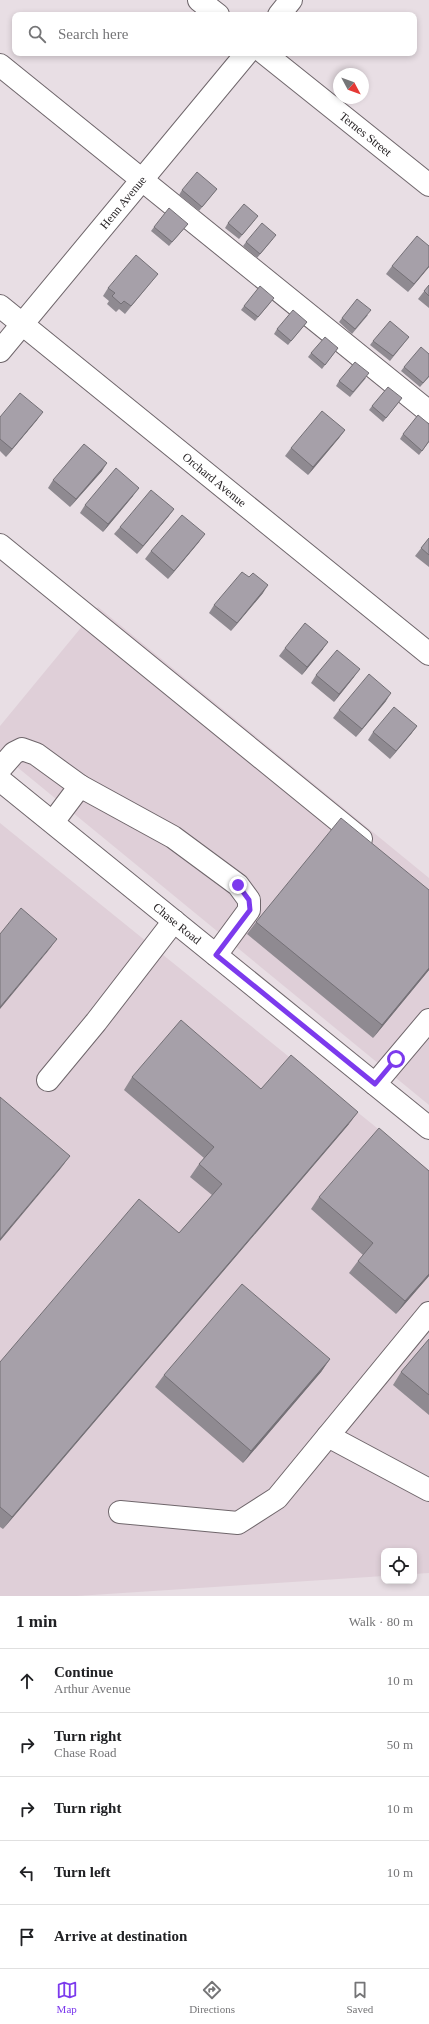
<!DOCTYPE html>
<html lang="en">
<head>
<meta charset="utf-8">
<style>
	body { margin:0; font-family:"Times New Roman",serif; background:#f2f2f2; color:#202124 }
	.controls { position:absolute; right:12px; bottom:12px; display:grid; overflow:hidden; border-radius:8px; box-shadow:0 2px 6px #0003 }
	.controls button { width:36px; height:36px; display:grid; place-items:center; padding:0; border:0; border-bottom:1px solid #e0e0e0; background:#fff; color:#202124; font:20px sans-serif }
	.compass { position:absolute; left:333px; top:68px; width:36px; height:36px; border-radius:50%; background:#fff; box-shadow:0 2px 6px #0003; rotate:131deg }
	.stop { position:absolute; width:12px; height:12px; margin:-9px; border:3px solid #7c3aed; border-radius:50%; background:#fff }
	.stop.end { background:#7c3aed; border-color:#fff; box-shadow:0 1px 4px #0008 }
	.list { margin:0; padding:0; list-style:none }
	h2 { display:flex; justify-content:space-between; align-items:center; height:52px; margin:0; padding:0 16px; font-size:17px }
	h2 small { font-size:13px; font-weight:400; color:#757577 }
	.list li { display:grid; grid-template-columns:26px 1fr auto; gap:12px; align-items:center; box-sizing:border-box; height:64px; padding:0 16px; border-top:1px solid #e0e0e0 }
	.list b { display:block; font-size:15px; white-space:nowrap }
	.list p { margin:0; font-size:13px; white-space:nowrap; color:#757577 }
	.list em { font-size:13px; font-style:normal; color:#757577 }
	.icon { flex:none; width:22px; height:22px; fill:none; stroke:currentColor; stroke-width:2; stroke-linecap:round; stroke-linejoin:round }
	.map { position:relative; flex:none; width:429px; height:1596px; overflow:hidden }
	.search { position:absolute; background:#fff; box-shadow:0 2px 6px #0003; left:12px; right:12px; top:12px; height:44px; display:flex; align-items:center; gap:10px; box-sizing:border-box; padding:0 14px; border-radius:8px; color:#757577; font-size:15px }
	.sheet { height:372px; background:#fff }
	nav { display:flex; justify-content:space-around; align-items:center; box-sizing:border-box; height:56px; border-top:1px solid #e0e0e0; background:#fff; font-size:11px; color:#757577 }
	nav a { display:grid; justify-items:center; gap:2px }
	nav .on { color:#7c3aed }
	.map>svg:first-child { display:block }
	.built { fill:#dfcfd8 }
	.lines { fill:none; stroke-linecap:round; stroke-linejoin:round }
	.minor-casing { stroke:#6f666b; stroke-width:24 }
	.minor { stroke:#fff; stroke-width:22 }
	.wall { fill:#8f8a91 }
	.shaded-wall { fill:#747076 }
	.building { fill:#a6a0a9; stroke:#747076 }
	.route { stroke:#7c3aed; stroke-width:5 }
	.labels { text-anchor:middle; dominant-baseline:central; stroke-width:3; stroke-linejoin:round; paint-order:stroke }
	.street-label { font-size:12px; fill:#282426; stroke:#fff }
</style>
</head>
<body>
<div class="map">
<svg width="429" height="1596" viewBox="0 0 429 1596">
	<rect width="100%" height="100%" fill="#e8dee4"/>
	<path class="built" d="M98 607 429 878V1105L0 753V726Z
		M0 823 429 1170V1573L414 1574V1551H384V1576L77 1596H0Z"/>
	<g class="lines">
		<defs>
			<g id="minor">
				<path d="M199 0 218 15"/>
				<path d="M279 15 291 0"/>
				<path id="s1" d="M264 53 429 185"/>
				<path d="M0 65 429 412"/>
				<path id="s2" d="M0 306 429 654"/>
				<path id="s3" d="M0 351 247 53"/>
				<path d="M0 545 361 839"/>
				<path d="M0 769 14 753 22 749 36 754 80 786"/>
				<path id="s4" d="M0 780 429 1128"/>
				<path d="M53 822 80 786 173 837 238 885 249 900V910L216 955"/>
				<path d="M48 1080 96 1022 174 921"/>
				<path d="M375 1084 429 1020"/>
				<path d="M328 1436 429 1490"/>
				<path d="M120 1512 238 1523 277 1498 429 1313"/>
			</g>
		</defs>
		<use href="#minor" class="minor-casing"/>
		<use href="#minor" class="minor"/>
	</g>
	<path class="wall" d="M217 189 199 211 179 195 182 190Z
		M255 220 239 239 225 228 228 223Z
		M188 224 169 246 151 231 154 227Z
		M273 239 257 258 243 246 246 242Z
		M392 266 429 267 408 292 386 274Z
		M152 281 125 314 119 309 116 312 107 304 109 301 103 296 108 288Z
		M429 285V308L418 299Z
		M271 302 255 321 241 310 244 306Z
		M368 315 352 334 339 322 342 318Z
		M307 322 288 345 274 334 277 329Z
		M409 337 390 361 370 345 373 341Z
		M338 348 322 369 308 357 311 353Z
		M429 354V377L420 387 401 371 404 367Z
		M366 378 350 397 336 386 339 381Z
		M402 398 383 422 369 410 372 406Z
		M0 417 37 420 6 457 0 451Z
		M345 430 339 438 308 475 285 456 291 448Z
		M403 434 429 442 419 455 400 439Z
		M102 471 70 507 48 488 53 480Z
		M133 496 103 532 80 513 85 505Z
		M174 509 168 517 137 554 114 534 120 527Z
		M429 538V567L415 556Z
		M199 542 168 579 145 559 151 551Z
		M263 593 231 631 209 613 214 605Z
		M285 648 323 649 302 675 279 656Z
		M316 675 354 677 334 702 311 683Z
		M386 701 356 737 333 718 339 710Z
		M417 726 411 734 390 759 368 740 373 732Z
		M429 890V970L373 1038 247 934 256 922Z
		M132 1077 261 1089 349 1124 3 1529 0 1527V1362L179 1233 212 1195 190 1177 199 1164 204 1158 124 1090Z
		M319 1197 429 1276 396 1314 349 1273 358 1261 363 1255 311 1209Z
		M429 1339V1415L393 1385 401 1372Z
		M330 1359 321 1372 243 1463 155 1387 164 1375Z"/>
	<path class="shaded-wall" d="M429 266V267L408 292 414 284Z
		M43 412 37 420 6 457 12 449Z
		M345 430 339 438 308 475 313 467Z
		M107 463 102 471 70 507 76 499Z
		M139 488 133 496 103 532 108 524Z
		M174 509 168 517 137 554 143 546Z
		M205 534 199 542 168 579 174 571Z
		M268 585 263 593 231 631 237 623Z
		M328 642 323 649 302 675 307 667Z
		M360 669 354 677 334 702 339 694Z
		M391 693 386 701 356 737 362 729Z
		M417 726 411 734 390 759 396 751Z
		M57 939 48 951 0 1009V1007Z
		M429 968V970L373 1038 382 1025Z
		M358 1112 349 1124 3 1529 12 1517Z
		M70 1156 61 1168 0 1241V1239Z
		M429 1274V1276L396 1314 405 1301Z
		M330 1359 321 1372 243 1463 251 1451Z"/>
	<path class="building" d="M197 172 217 189 202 207 182 190Z
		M244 204 258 216 242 235 228 223Z
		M169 208 188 224 172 242 154 227Z
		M262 223 276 235 260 254 246 242Z
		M417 236 429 246V266L414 284 392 266Z
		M136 255 158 274 131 306 124 301 121 304 112 296 115 293 108 288Z
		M429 285V296L424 291Z
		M260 286 274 298 258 317 244 306Z
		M357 299 371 310 355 329 342 318Z
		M293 310 307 322 291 341 277 329Z
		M390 321 409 337 393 356 373 341Z
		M325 337 338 348 325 365 311 353Z
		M421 347 429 354V376L423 383 404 367Z
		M355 362 369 373 353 392 339 381Z
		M388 387 402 398 386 418 372 406Z
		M20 393 43 412 12 449 0 439V417Z
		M322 411 345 430 313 467 291 448Z
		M418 415 429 424V441L422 451 403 434Z
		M84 444 107 463 76 499 53 480Z
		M116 468 139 488 108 524 85 505Z
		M151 490 174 509 143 546 120 527Z
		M182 515 205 534 174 571 151 551Z
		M429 538V555L421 548Z
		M242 572 249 577 253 573 268 585 237 623 214 605Z
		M305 623 328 642 307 667 285 648Z
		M337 650 360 669 339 694 316 675Z
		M369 674 391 693 362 729 339 710Z
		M394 707 417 726 396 751 373 732Z
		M341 818 429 890V968L382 1025 256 922Z
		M21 908 57 939 0 1007V934Z
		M181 1020 261 1089 291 1055 358 1112 12 1517 0 1507V1362L139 1199 179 1233 222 1184 199 1164 214 1147 132 1077Z
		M0 1097 70 1156 0 1239Z
		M379 1128 429 1171V1274L405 1301 358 1261 373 1243 319 1197Z
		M242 1284 330 1359 251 1451 164 1375Z
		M429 1339V1395L401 1372Z"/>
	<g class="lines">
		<path class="route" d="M238 885 249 900 250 910 216 955 375 1084 396 1059"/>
	</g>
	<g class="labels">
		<g class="street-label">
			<text stroke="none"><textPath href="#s1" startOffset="130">Ternes Street</textPath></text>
			<text stroke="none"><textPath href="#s3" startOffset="193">Henn Avenue</textPath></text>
			<text stroke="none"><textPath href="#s2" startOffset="276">Orchard Avenue</textPath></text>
			<text stroke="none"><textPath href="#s4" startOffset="228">Chase Road</textPath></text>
		</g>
	</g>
</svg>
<div class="controls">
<button><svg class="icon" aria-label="locate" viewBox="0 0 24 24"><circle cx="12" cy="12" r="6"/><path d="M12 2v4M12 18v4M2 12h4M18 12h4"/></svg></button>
</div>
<svg class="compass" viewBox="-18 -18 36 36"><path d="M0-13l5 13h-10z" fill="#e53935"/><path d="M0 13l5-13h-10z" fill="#757577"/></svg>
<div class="stop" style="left:396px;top:1059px"></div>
<div class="stop end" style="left:238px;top:885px"></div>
<div class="search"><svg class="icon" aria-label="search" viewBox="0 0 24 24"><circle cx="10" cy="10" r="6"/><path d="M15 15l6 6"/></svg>Search here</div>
</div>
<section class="sheet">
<h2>1 min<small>Walk · 80 m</small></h2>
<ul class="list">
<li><svg class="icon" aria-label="ahead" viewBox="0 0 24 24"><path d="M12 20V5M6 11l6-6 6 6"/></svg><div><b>Continue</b><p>Arthur Avenue</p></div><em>10 m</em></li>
<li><svg class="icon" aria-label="right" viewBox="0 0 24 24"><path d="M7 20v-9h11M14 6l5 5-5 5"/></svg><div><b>Turn right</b><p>Chase Road</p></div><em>50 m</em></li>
<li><svg class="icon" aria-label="right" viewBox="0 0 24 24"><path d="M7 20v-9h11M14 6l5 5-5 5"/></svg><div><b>Turn right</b></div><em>10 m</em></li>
<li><svg class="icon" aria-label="left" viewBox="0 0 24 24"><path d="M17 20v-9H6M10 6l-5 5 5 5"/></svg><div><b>Turn left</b></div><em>10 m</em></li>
<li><svg class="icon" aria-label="arrive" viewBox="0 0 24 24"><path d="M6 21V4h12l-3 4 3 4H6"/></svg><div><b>Arrive at destination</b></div></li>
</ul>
</section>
<nav>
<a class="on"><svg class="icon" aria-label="map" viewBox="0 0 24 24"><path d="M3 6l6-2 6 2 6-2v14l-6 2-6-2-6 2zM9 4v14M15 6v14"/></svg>Map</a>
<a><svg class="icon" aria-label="directions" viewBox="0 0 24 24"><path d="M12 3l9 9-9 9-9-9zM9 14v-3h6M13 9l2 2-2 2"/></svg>Directions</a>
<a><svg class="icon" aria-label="saved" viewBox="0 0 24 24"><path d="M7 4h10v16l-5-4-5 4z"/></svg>Saved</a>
</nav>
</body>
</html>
